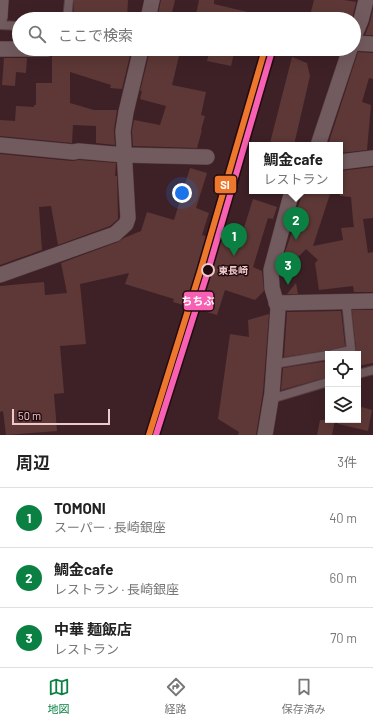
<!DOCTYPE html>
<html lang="ja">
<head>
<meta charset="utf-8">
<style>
	body { margin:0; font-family:Barlow,"Noto Sans JP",sans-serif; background:#f6f6f6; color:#222 }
	.controls { position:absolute; right:12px; bottom:12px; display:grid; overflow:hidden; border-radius:0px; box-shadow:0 4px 16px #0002 }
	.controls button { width:36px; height:36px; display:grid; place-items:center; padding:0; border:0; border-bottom:1px solid #e0e0e0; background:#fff; color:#222; font:20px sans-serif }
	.scale { position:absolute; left:12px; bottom:10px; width:98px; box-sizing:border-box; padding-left:4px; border:2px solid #edc9cc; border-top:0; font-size:11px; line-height:14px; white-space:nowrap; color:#edc9cc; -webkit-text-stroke:3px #220a0e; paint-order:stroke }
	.you { position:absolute; left:182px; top:193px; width:14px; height:14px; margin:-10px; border:3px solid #fff; border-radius:50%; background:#1a73e8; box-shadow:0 0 0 6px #1a73e833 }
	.badge { display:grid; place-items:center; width:26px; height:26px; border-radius:50%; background:#0b8043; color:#fff; font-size:13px; font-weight:700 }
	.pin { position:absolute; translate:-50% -33px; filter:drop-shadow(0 1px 2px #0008) }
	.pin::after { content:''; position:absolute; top:21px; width:14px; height:12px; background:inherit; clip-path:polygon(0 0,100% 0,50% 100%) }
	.popup { position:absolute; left:249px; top:142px; width:94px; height:52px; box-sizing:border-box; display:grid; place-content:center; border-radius:0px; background:#fff; filter:drop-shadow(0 1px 3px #0005); font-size:13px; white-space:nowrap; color:#767676 }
	.popup b { font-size:15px; color:#222 }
	.popup::after { content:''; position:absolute; left:50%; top:100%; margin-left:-8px; border:8px solid transparent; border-top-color:#fff }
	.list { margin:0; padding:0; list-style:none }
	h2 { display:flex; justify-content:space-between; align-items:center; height:52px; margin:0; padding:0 16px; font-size:17px }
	h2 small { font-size:13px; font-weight:400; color:#767676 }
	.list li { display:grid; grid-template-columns:26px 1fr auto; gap:12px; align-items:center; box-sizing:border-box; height:60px; padding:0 16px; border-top:1px solid #e0e0e0 }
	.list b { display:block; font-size:15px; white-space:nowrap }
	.list p { margin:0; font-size:13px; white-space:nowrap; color:#767676 }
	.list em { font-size:13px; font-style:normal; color:#767676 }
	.icon { flex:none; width:22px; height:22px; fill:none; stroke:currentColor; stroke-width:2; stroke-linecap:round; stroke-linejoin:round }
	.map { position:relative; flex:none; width:373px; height:435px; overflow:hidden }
	.search { position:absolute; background:#fff; box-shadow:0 4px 16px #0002; left:12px; right:12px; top:12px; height:44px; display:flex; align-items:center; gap:10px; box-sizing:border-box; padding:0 14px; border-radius:22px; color:#767676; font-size:15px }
	.sheet { height:232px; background:#fff }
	nav { display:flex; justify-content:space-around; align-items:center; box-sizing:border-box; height:56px; border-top:1px solid #e0e0e0; background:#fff; font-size:11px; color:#767676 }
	nav a { display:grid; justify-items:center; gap:2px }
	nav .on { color:#0b8043 }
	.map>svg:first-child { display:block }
	.building { fill:#5d3836 }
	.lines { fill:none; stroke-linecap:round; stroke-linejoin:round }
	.lane-casing { stroke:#573e42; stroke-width:10 }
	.street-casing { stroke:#573e42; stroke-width:16 }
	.lane { stroke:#725b5e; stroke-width:8 }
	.street { stroke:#725b5e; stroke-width:15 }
	.rail-1-casing { stroke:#220a0e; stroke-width:9 }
	.rail-2-casing { stroke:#220a0e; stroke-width:9 }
	.rail-1 { stroke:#ed772d; stroke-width:6 }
	.rail-2 { stroke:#f860b3; stroke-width:6 }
	.stop-dot { fill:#220a0e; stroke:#edc9cc; stroke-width:2 }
	.labels { text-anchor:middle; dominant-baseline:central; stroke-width:3; stroke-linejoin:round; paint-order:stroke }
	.stop-label { font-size:10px; font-weight:bold; fill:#edc9cc; stroke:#220a0e; text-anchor:start }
	.line-badge { stroke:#220a0e; stroke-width:1.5 }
	.badge-label { font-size:11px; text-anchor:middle; font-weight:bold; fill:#fff }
</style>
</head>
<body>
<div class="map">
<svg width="373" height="435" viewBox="0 0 373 435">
	<rect width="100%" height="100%" fill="#3e2127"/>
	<path class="building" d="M74 0H128L127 19H73Z
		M161 0H175L171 17 158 14Z
		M199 0H214V4L260 15 259 19H195Z
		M314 0H344L356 2 352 19H309Z
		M373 9V35H365L370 22Z
		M210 49H235L231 66 207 61Z
		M112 51H131L122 89 110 88 111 85 70 72V103L94 110H117L114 130 115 145 96 143V126L73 125 72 143 0 136V120L15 121 16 106 34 107V105H36V83H52V56L54 54H80V53Z
		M150 51H157L179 56 172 85 206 92 201 115 205 116 201 130H202L197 148 133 146 132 131 134 120 160 125 166 106 140 99 142 91H140Z
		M358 52 373 53V79L369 78 362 102 371 105 367 150 340 153V145H328Z
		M292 57 307 63 310 76 294 145H280L270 143Z
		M4 58H27L26 73 16 72 15 86 2 85Z
		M0 154 72 161 79 160 116 163 115 176H117L118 219 110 226 58 245 51 206 39 207 42 250 0 265Z
		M373 167V218L363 219 368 253 373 252V292H354L353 286 319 290 315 263 318 260 306 249 281 274 285 252 296 221 294 220 303 191H331L313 246 343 240 341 228 354 227 353 220 351 197 340 196V171Z
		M190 168 207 173 196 208 209 213 202 235 238 247 253 199 277 207 273 219 268 218 253 267 262 271 264 291 255 300 225 290 217 315 173 302 174 299 125 284 129 273 80 284 86 344 60 346 64 393 54 394 57 431 6 435 3 411 0 412V286L44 282 45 295 67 293 61 263 118 242 124 238 141 231 147 212 174 220Z
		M296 283 298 294H287Z
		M352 310H373V363L358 366V354H355L356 349Z
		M341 311 345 346 330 350 284 357 287 312Z
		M269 314 263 392 256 435H238L239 432 218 419 230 334 249 337 248 320Z
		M328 361V377L281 390 283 368Z
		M358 406 372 410 368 431 338 424V420H358Z
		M320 420H335L332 435H317Z"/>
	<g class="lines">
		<defs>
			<path id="lane" d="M67 19 69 0
				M0 25 19 26
				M333 354 351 350 346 301
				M274 364 328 355
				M358 374 373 370
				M271 399 328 382"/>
			<path id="street" d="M0 17 1 0
				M148 19 152 0
				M354 37 361 20 366 0
				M354 43 373 44
				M0 49H47
				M0 145 73 152 79 151 124 155 207 157
				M318 145 350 49
				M340 162 373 158
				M0 275 115 234 126 224 128 218 123 131 126 112 141 49
				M276 303 373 301
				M265 435 272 393 278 308 272 288 271 270 292 191"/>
		</defs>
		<use href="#lane" class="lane-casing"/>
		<use href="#street" class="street-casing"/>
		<use href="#lane" class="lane"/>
		<use href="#street" class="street"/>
		<defs>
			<path id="rail-1" d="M149 435 200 272 265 49"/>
			<path id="rail-2" d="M156 435 207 274 272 51"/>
		</defs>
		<use href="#rail-1" class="rail-1-casing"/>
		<use href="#rail-2" class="rail-2-casing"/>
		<use href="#rail-1" class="rail-1"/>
		<use href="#rail-2" class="rail-2"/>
	</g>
	<circle class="stop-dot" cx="208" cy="270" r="6"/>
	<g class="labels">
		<g class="stop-label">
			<text x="218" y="270">東長崎</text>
		</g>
	</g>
	<g class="line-badge">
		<rect x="214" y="175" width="23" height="19" rx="4" fill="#ed772d"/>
		<rect x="183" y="291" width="31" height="20" rx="4" fill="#f860b3"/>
	</g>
	<g class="badge-label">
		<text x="225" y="189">SI</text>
		<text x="198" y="305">ちちぶ</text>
	</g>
</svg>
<div class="controls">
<button><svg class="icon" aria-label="locate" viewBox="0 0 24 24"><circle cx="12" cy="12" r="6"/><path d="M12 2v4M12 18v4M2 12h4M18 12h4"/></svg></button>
<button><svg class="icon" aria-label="layers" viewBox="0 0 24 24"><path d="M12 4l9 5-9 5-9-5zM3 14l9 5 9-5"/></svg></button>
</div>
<div class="scale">50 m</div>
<div class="you"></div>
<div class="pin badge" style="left:234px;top:256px">1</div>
<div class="pin badge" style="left:296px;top:240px">2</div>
<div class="popup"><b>鯛金cafe</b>レストラン</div>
<div class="pin badge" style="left:288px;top:285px">3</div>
<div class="search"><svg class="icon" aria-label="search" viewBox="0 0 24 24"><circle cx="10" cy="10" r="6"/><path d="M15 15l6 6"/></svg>ここで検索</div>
</div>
<section class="sheet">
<h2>周辺<small>3件</small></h2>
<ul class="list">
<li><span class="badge">1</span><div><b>TOMONI</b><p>スーパー · 長崎銀座</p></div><em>40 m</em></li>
<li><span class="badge">2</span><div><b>鯛金cafe</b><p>レストラン · 長崎銀座</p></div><em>60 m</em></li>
<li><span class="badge">3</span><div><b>中華 麺飯店</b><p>レストラン</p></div><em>70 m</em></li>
</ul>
</section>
<nav>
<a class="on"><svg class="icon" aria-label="map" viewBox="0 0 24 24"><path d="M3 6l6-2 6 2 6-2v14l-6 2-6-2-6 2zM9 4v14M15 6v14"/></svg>地図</a>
<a><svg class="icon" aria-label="directions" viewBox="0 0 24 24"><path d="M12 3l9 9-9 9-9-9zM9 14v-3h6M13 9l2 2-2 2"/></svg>経路</a>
<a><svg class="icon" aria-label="saved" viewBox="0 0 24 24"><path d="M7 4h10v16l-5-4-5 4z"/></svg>保存済み</a>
</nav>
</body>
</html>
